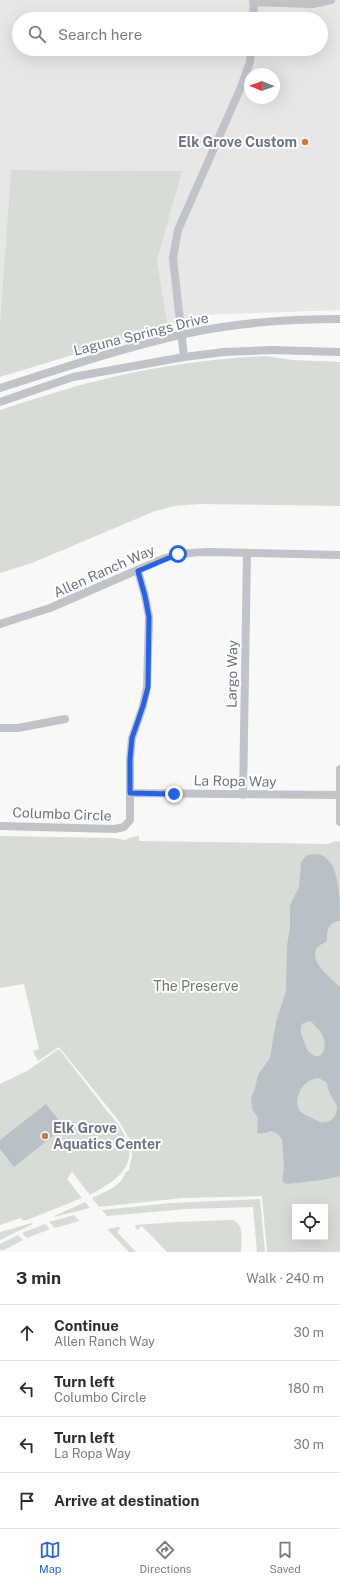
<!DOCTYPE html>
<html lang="en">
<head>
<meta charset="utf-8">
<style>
	body { margin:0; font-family:"Public Sans",sans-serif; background:#f7f7f7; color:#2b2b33 }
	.controls { position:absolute; right:12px; bottom:12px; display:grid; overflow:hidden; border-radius:0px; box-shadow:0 4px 16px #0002 }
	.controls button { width:36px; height:36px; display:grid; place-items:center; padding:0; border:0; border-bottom:1px solid #e1e1e2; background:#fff; color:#2b2b33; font:20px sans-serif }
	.compass { position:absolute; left:244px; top:68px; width:36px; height:36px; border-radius:50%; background:#fff; box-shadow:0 4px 16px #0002; rotate:271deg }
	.stop { position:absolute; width:12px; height:12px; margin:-9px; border:3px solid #2563eb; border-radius:50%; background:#fff }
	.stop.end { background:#2563eb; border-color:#fff; box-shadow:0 1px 4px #0008 }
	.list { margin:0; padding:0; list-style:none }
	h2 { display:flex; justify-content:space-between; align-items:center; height:52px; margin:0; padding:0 16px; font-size:17px }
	h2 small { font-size:13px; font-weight:400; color:#7c7c81 }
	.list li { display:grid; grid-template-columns:26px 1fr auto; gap:12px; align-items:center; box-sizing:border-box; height:56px; padding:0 16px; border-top:1px solid #e1e1e2 }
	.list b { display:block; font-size:15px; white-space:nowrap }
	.list p { margin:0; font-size:13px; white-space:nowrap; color:#7c7c81 }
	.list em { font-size:13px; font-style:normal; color:#7c7c81 }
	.icon { flex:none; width:22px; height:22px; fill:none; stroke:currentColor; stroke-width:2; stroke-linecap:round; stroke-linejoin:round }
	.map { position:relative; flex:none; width:340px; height:1252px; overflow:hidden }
	.search { position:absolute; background:#fff; box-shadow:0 4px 16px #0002; left:12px; right:12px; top:12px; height:44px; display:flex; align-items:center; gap:10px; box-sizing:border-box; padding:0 14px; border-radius:22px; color:#7c7c81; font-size:15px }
	.sheet { height:276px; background:#fff }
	nav { display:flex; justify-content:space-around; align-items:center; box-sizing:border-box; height:56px; border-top:1px solid #e1e1e2; background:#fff; font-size:11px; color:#7c7c81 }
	nav a { display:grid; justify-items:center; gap:2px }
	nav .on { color:#2563eb }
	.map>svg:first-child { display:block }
	.built { fill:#e6e7e6; fill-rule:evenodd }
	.green { fill:#d7dcd6; fill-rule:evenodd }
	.water { fill:#b9c1c6; fill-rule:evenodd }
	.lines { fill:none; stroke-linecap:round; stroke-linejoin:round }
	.minor { stroke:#c0c3c7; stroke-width:8 }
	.route { stroke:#2563eb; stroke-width:5 }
	.poi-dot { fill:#ce7740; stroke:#fff; stroke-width:1.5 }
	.labels { text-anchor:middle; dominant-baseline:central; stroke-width:4; stroke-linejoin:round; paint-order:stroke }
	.poi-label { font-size:14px; font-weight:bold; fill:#6b7583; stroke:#fff; text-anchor:end }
	.street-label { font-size:14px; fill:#6b7583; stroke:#fff }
	.park-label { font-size:14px; fill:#6a7b69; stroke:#fff }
</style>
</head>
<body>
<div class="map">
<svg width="340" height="1252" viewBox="0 0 340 1252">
	<rect width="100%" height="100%" fill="#f8f8f6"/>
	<path class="built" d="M0 0H340V310L196 315 168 326 157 260 181 171 11 170 0 323ZM19 19H321V49H19ZM250 74H274V98H250Z"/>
	<path class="green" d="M11 170 182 171 157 260 168 326 0 377V323Z
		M265 356 293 360 340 362V506L199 504 174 506 155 511 32 563 0 573V410C29 401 58 391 88 383 146 368 205 359 265 356Z
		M0 836 114 838 125 840 132 837 139 836V841L328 844 336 841 340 842V1252H267L262 1196 182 1198 99 1207 92 1198C103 1193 122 1186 125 1173L129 1170 132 1156V1146L130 1138 128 1137 119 1121 59 1047 38 1061 33 1051 39 1049 24 984 0 988ZM295 1207H325V1237H295Z
		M59 1049 110 1115H111C116 1122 123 1130 126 1139 139 1168 111 1183 90 1195L72 1172 67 1179 82 1198 32 1218 23 1221 21 1218 0 1225V1084L27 1071Z
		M260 1199 265 1252H257L253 1207 187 1209 107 1216 102 1210 171 1203Z
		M85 1202 90 1208 54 1217V1216Z
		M74 1215 80 1221 55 1228 49 1222Z
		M233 1220C245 1225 241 1241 241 1252H167L142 1226 137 1230 135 1227 136 1225 176 1222Z
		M32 1223 33 1224 0 1240V1232Z
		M45 1224 50 1229 27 1238 22 1233Z
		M121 1227 117 1232 136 1252H129L107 1229Z
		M18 1235 23 1240 2 1251 0 1249V1244Z"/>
	<path class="water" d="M316 854C340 856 340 898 340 921 327 922 327 931 327 941L317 947C309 963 330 977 340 987V1176L322 1180 286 1184 282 1181 284 1167 282 1139 278 1134 272 1131 260 1134 257 1133 258 1118 252 1109 251 1098 255 1088 258 1075 270 1058 276 1022 286 991 287 946 290 927V905L299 887 301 862 307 855ZM309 1021C313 1022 315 1026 318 1029 331 1042 323 1065 310 1053 307 1051 306 1046 304 1042 302 1036 299 1030 302 1024ZM319 1078 327 1083C328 1086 327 1088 329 1091 331 1098 336 1101 337 1108 337 1117 329 1124 320 1122 317 1121 315 1119 312 1118 308 1116 304 1115 301 1112 295 1107 297 1095 301 1089 305 1083 312 1078 319 1078Z
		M46 1104 64 1127 14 1167 0 1149V1140Z"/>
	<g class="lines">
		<path class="minor" d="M253 2 313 4 331 0
			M253 19 254 0
			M184 357 173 258 178 230 241 87 250 62 251 49
			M0 388C60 369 119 349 180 335 232 323 287 319 340 319
			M0 402 73 377 184 357 224 352 271 350 340 352
			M0 624 50 608 165 558C179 554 192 552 208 552L340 555
			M0 728H18L65 719
			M340 769V822
			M130 793 339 795
			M243 795 247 553
			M0 826 115 829 124 827 130 820V759L132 738 143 706 147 687 149 617 145 596 138 571"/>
	</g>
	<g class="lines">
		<path class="route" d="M174 794 130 793V759L132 738 143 706 148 687 149 617 145 596 138 571 178 554"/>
	</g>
	<g class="poi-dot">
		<circle cx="305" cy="142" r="4"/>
		<circle cx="45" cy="1136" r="4"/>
	</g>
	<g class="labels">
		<g class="poi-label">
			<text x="297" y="142">Elk Grove Custom</text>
			<text x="53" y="1128" text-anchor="start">Elk Grove<tspan x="53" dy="16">Aquatics Center</tspan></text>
		</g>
		<g class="street-label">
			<text transform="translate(141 334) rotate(-14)">Laguna Springs Drive</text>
			<text transform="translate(104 571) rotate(-24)">Allen Ranch Way</text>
			<text transform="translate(232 674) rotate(-89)">Largo Way</text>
			<text transform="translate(235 781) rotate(1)">La Ropa Way</text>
			<text transform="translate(62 814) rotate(2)">Columbo Circle</text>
		</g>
		<g class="park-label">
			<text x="196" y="986">The Preserve</text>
		</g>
	</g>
</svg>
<div class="controls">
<button><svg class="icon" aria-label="locate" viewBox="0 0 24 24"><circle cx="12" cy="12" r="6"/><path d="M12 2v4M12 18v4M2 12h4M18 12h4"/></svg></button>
</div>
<svg class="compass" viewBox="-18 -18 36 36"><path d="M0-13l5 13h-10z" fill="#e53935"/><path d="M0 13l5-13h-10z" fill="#7c7c81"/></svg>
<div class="stop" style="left:178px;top:554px"></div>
<div class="stop end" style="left:174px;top:794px"></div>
<div class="search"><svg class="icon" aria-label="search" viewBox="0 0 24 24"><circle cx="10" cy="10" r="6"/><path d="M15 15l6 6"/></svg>Search here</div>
</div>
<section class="sheet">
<h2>3 min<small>Walk · 240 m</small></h2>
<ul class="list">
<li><svg class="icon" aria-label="ahead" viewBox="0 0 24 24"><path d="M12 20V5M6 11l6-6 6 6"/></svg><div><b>Continue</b><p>Allen Ranch Way</p></div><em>30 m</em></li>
<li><svg class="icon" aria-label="left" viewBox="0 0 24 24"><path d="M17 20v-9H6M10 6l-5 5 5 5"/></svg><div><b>Turn left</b><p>Columbo Circle</p></div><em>180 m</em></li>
<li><svg class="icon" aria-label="left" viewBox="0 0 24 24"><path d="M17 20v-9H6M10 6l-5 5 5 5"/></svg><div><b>Turn left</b><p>La Ropa Way</p></div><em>30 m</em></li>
<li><svg class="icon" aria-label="arrive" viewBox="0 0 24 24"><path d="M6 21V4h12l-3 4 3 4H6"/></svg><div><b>Arrive at destination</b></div></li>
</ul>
</section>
<nav>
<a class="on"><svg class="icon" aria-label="map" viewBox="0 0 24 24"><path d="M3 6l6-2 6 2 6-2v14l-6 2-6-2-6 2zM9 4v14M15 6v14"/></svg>Map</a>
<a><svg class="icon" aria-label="directions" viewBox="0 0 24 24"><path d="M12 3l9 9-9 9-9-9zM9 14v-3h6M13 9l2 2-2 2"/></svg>Directions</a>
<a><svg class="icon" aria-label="saved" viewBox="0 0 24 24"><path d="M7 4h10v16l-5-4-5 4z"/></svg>Saved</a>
</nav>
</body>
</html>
